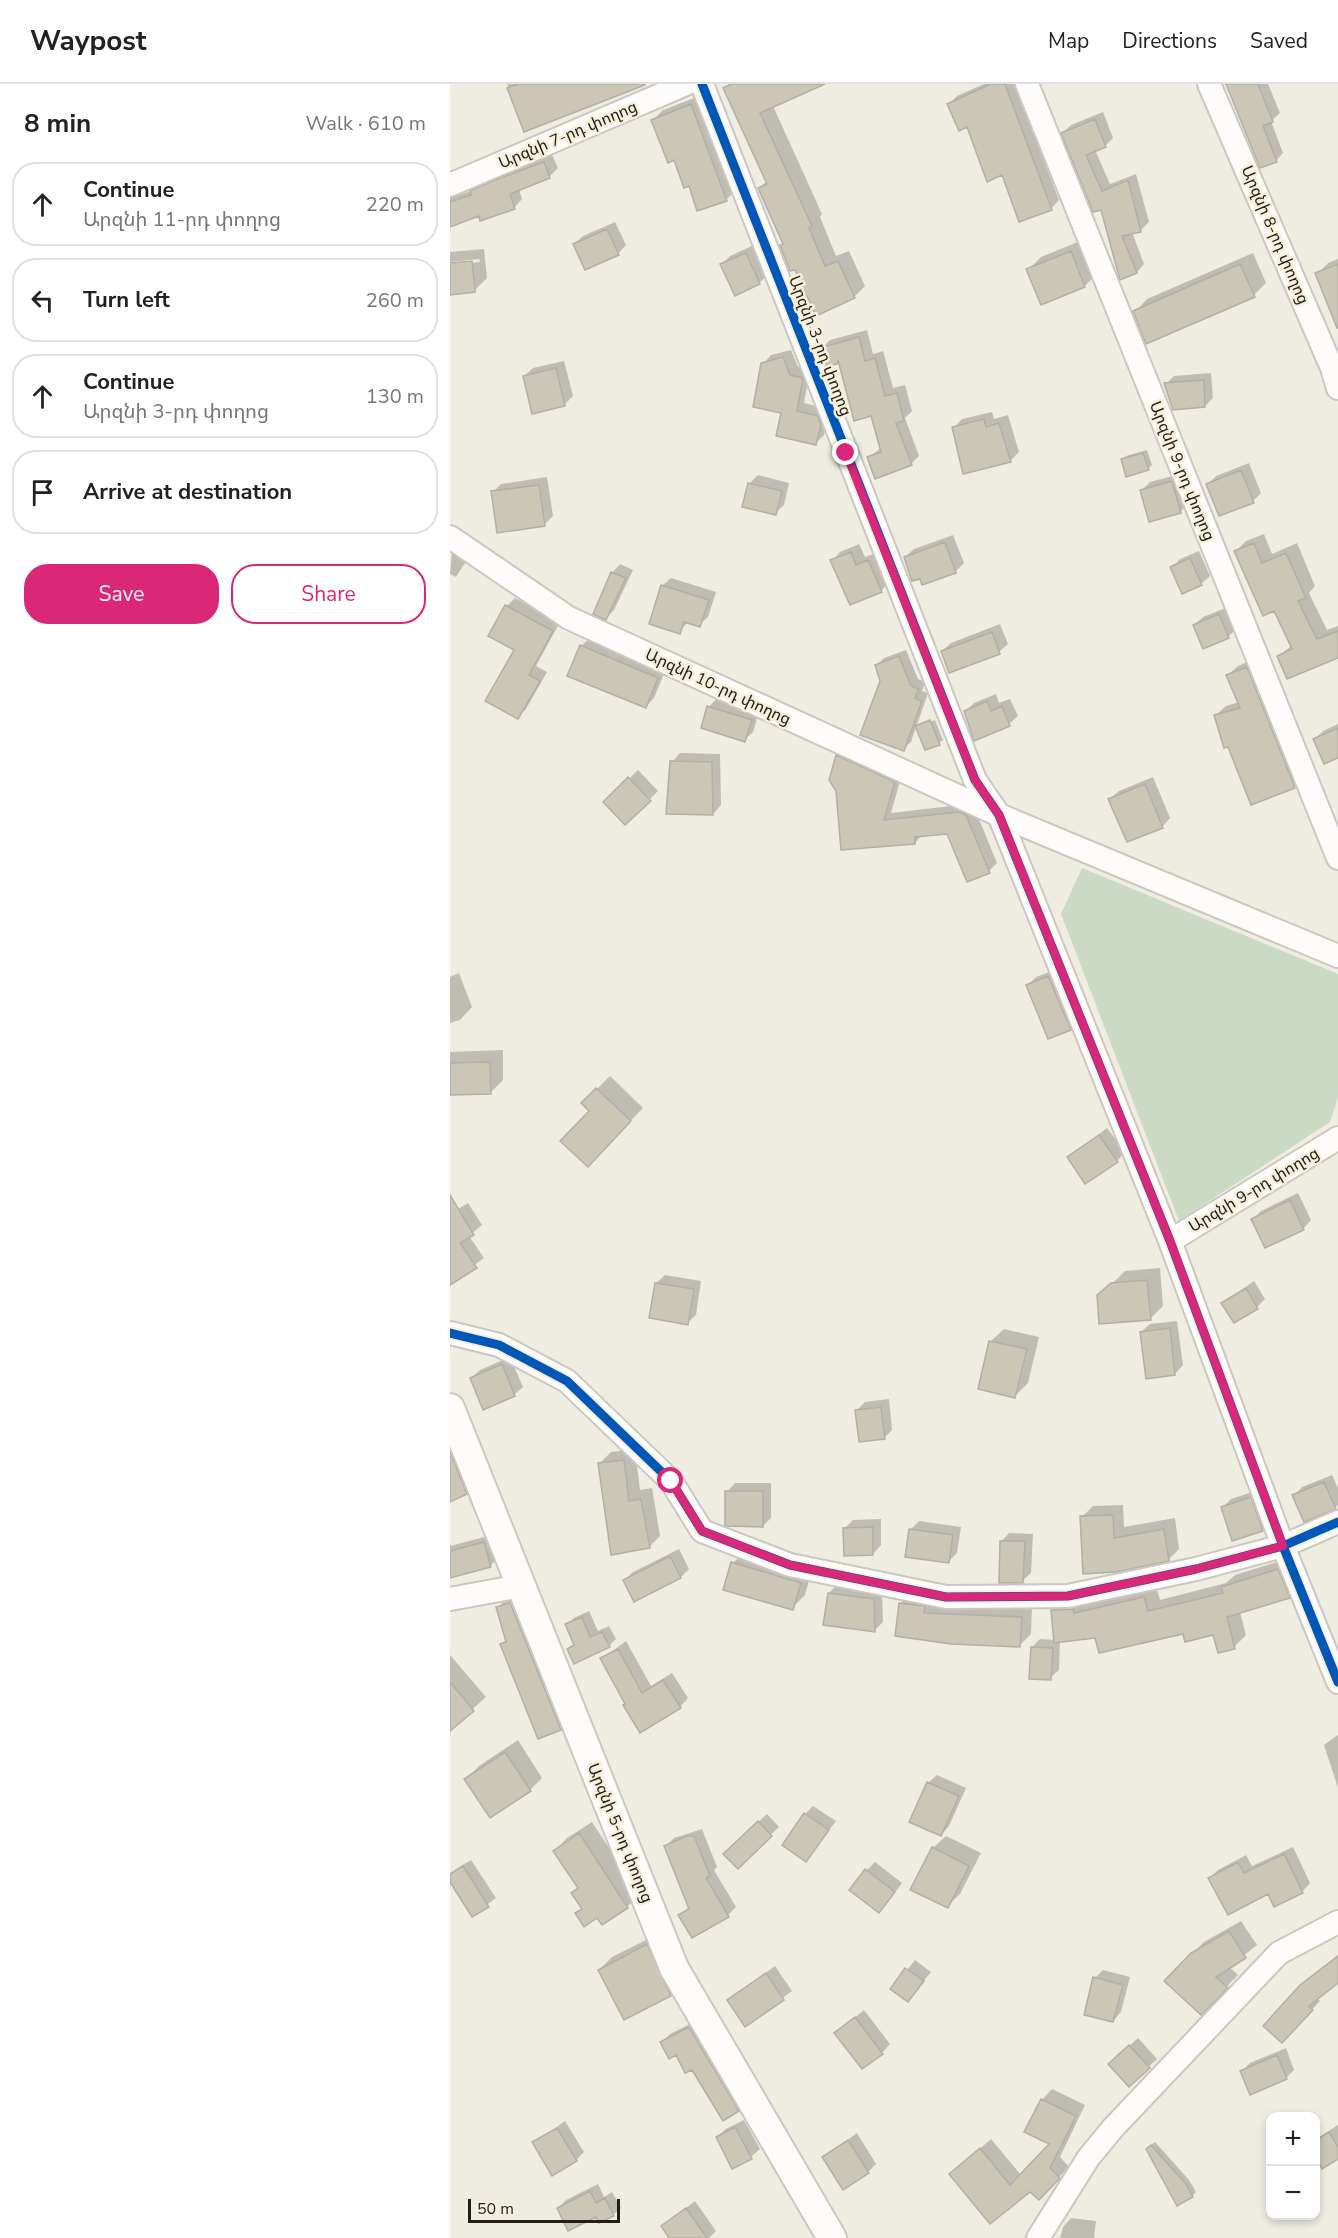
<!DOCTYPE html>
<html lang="en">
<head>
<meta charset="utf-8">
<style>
	body { margin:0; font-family:"Nunito Sans","Noto Sans Armenian",sans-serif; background:#f2f2f2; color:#222 }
	.controls { position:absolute; right:18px; bottom:18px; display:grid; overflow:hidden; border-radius:12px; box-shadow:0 3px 9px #0003 }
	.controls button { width:54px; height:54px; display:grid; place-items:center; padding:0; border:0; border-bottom:2px solid #e0e0e0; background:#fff; color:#222; font:30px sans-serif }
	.scale { position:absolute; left:18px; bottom:15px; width:152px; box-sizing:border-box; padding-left:6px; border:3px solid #201e17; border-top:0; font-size:16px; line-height:21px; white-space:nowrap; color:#201e17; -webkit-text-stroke:4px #f5efdc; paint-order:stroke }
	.stop { position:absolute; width:18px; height:18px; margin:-14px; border:4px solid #db2777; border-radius:50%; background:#fff }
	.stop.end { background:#db2777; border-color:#fff; box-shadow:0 2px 6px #0008 }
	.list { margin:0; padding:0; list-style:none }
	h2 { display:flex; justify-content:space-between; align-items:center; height:78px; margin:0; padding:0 24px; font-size:26px }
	h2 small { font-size:20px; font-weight:400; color:#767676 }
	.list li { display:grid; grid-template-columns:39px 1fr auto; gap:18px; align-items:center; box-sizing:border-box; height:84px; margin:0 12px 12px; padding:0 12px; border:2px solid #e0e0e0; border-radius:24px }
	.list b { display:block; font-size:22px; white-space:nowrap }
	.list p { margin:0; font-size:20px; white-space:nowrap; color:#767676 }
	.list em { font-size:20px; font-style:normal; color:#767676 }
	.actions { display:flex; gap:12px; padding:18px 24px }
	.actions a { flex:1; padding:14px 0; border:2px solid #db2777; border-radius:24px; text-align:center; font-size:21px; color:#db2777 }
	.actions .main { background:#db2777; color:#fff }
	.icon { flex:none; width:33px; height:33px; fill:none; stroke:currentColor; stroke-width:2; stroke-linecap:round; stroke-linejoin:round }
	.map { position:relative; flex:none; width:888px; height:2154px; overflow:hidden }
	header { display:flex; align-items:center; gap:36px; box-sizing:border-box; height:84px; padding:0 30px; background:#fff; border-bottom:2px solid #e0e0e0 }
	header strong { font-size:28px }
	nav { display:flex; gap:33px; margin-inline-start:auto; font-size:21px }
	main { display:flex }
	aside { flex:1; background:#fff }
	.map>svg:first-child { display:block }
	.green { fill:#cbdac4 }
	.shadow { fill:#0003 }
	.building { fill:#cbc6b6; stroke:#b1afa7; stroke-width:1.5 }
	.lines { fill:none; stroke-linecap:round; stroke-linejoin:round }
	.minor-casing { stroke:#cac8c0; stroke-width:26 }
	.tertiary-casing { stroke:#cac8c0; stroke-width:32 }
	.minor { stroke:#fdfcfb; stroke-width:22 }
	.tertiary { stroke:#fdfcfb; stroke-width:28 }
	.cycleway-casing { stroke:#f5efdc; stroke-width:13 }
	.cycleway { stroke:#0057b8; stroke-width:9 }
	.route { stroke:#db2777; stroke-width:8 }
	.labels { text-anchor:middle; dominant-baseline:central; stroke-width:5; stroke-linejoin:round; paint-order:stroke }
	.street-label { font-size:16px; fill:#201e17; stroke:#f5efdc }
</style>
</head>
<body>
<header>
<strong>Waypost</strong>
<nav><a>Map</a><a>Directions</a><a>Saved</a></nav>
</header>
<main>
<aside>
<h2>8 min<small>Walk · 610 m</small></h2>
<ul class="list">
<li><svg class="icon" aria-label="ahead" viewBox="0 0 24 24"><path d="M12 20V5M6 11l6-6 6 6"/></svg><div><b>Continue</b><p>Արզնի 11-րդ փողոց</p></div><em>220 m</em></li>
<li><svg class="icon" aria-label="left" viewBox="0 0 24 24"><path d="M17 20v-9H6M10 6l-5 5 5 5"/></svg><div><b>Turn left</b></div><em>260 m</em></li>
<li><svg class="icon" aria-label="ahead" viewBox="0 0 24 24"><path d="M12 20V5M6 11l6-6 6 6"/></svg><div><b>Continue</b><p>Արզնի 3-րդ փողոց</p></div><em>130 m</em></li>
<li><svg class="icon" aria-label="arrive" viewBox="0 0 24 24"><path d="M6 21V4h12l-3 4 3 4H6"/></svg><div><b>Arrive at destination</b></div></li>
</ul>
<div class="actions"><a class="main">Save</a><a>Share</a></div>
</aside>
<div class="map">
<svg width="888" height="2154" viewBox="0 0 888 2154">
	<rect width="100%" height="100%" fill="#efece2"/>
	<path class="green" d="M632 784 888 890V1013L880 1038 729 1137 611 830Z"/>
	<path class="shadow" d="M57 0H182L75 46Z
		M279 0H360L323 22 372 130 370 133 386 172 399 167 415 202 404 213 334 159 309 104 317 97 275 4Z
		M534 0H565L609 116 601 125 552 89 499 20 507 12Z
		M780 0H818L830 29 821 37 833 69 826 77Z
		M252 11 287 105 276 116 240 100 203 36 213 26Z
		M653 28 663 54 655 62 645 66 660 100 686 90 699 138 691 146 682 148 694 180 687 188 613 49 621 41Z
		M102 71 108 84 100 92 69 105 72 115 64 124 30 130 0 141V114L24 106 30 99Z
		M165 138 176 161 168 170 124 160 133 152Z
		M633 156 647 189 635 202 578 186 591 173Z
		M304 161 318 191 309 199 272 180 280 172Z
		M34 165 37 194 24 207 0 209V181L30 178 29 175 0 178V168Z
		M803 169 816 199 804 211 685 228 697 215Z
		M888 175V241L867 190 878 179Z
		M417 246 423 270 433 267 443 304 455 301 462 327 455 334 469 372 461 380 419 373 431 364 422 331 389 275 386 278 372 264 380 256Z
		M341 266 348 283 360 286 354 319 375 324 379 332 374 351 366 359 333 328 313 280 321 271Z
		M114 277 123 312 114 321 74 292 83 284Z
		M761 289 763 314 755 322 716 300 724 292Z
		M542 328 544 335 558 331 569 368 561 376 514 389 504 344 512 335Z
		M697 366 702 381 698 385 672 376 676 372Z
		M799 379 811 409 803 417 758 400 766 392Z
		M730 390 738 420 730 428 692 406 700 398Z
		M308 391 339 399 334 421 325 429 300 399Z
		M97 393 103 432 95 440 43 408 51 400Z
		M814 450 822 470 847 459 865 502 859 509 877 546 888 542V573L829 572 842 561 825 525 786 467 796 457Z
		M503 451 514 479 505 488 455 473 464 465Z
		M409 460 415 473 426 469 439 498 431 507 382 477 390 468Z
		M2 467 17 476 6 493 0 490Z
		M749 467 760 492 751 500 722 484 730 475Z
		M170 480 183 486 164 526 156 534 162 489Z
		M221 494 266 508 258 533 249 541 238 538 229 548 212 502Z
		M65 514 110 538 86 582 97 588 76 625 68 633 66 565 57 522Z
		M778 523 787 544 778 553 744 541 753 533Z
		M550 540 558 560 549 568 500 587 492 567 501 559Z
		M140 554 216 585 204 614 196 622 131 562Z
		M456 566 468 595 475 598 472 607 478 609 461 658 453 665 426 582 434 574Z
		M806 574 854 693 844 702 766 631 776 622 789 618 778 591 788 582Z
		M546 610 549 619 560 615 568 632 559 640 516 627 524 619Z
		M267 614 309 627 303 648 294 656 259 623Z
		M485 636 493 656 489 659 467 642Z
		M888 640V673L865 655 873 647Z
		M396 664 452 690 441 729 518 720 524 723 547 779 539 787 518 796 498 748 473 750 465 759 387 706 388 672Z
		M230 669 270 670 271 721 263 730 222 678Z
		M188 686 208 707 175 739 155 718Z
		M703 693 720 734 712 743 660 715 669 707Z
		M607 885 628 937 620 945 578 901 586 893Z
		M9 889 22 923 10 936 0 939V893Z
		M53 966V996L41 1008 0 1009V968Z
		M160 992 193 1024 150 1068 141 1027 133 1019Z
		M657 1044 675 1068 667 1077 619 1073Z
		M848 1109 861 1136 853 1145 803 1135 811 1127Z
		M18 1119 32 1141 19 1152 34 1174 0 1199V1130Z
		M710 1184 713 1222 700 1235 659 1203 675 1187Z
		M215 1191 251 1197 246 1231 237 1239 206 1199Z
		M804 1197 815 1215 807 1223 773 1219Z
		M727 1237 733 1281 725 1290 691 1248 700 1240Z
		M554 1245 589 1253 578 1299 565 1312 530 1304 541 1257Z
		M60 1273 73 1303 64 1311 21 1294 30 1286Z
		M439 1315 442 1346 434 1354 407 1326 415 1318Z
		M0 1325 29 1397 16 1409 0 1416Z
		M185 1365 190 1406 202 1404 210 1452 199 1463 150 1379 161 1368Z
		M882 1391 888 1404V1421L885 1424 844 1412 852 1403Z
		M285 1399H321V1434L313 1442 277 1408Z
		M809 1406 821 1437 812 1446 773 1423 781 1415Z
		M673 1421 674 1443 725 1434 729 1465 718 1476 665 1487 632 1433 643 1422Z
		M431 1435V1461L423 1470 395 1444 403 1436Z
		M469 1437 511 1443 507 1469 499 1477 460 1446Z
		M559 1449 583 1450 581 1489 572 1497 551 1458Z
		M42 1451 48 1474 40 1482 0 1492V1462Z
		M229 1465 239 1485 231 1493 185 1516 175 1496 183 1488Z
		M295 1467 362 1486 355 1511 342 1524 283 1479Z
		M840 1474 851 1501 839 1513 790 1528 796 1551 784 1563 764 1549 734 1548 610 1556 609 1586 600 1594 582 1563 590 1555 606 1556 603 1527 615 1515 706 1502 710 1516 776 1499 785 1491Z
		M387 1501 432 1507 433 1538 425 1546 379 1509Z
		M461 1508 582 1523 581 1550 570 1561 501 1558 451 1519Z
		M68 1512 118 1637 110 1645 52 1560 57 1555 48 1524 55 1516Z
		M139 1527 148 1547 159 1542 166 1555 159 1562 119 1565 125 1559 117 1541 124 1534Z
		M176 1557 201 1602 222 1589 238 1614 230 1623 176 1619 152 1575Z
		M0 1571 36 1613 0 1645Z
		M888 1651V1704L874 1661Z
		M68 1656 92 1694 80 1706 16 1695 29 1682Z
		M487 1691 516 1704 499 1742 491 1751 478 1699Z
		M363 1722 386 1737 356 1776 355 1730Z
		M317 1730 329 1743 288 1783 275 1770Z
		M142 1738 190 1811 177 1823 148 1832 127 1829 133 1823 123 1809 129 1803 105 1767 117 1754Z
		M252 1745 267 1783 264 1786 286 1823 278 1831H230L239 1823 216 1762 224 1754Z
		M496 1752 531 1769 510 1810 497 1822 483 1764Z
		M843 1763 860 1799 852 1808H819L760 1794 768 1786 796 1771 802 1782Z
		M21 1776 46 1814 23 1831 0 1795 6 1785Z
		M425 1778 452 1799 437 1819 417 1786Z
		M791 1837 807 1861 779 1883 788 1891 751 1929 742 1870 754 1858Z
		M210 1849 233 1898 220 1911 149 1886 162 1873Z
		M888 1871V1897L867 1914 870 1917 840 1949 851 1902Z
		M465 1876 481 1888 458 1916 442 1905Z
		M325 1882 342 1907 296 1941 279 1916Z
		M653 1886 680 1893 671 1928 663 1937 645 1894Z
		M414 1926 440 1960 432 1969 386 1949Z
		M248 1936 296 2018 288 2026 226 1969 212 1958 220 1950Z
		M688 1954 707 1975 679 2001 668 1972Z
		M836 1964 844 1986 836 1994 792 1987 800 1979Z
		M602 2005 635 2021 610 2073 619 2083 589 2114 580 2106 501 2090 541 2055 571 2091 601 2059 592 2016Z
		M294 2036 310 2065 301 2073 283 2083 267 2053 276 2045Z
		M115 2037 134 2068 126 2076 84 2059Z
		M888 2041V2074L873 2083 866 2070V2055Z
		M407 2049 426 2080 418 2088 374 2073Z
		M705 2058 739 2096 746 2108 742 2112 701 2061Z
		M148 2100 154 2113 162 2108 171 2124 163 2131H147L108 2124 116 2116Z
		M245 2117 266 2147 259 2154H221L213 2142Z
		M621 2134 646 2137 644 2154H610L613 2143Z"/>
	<path class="building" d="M69 0H195V1L74 48 57 4Z
		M282 0H375L310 29 362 142 359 144 375 182 388 177 405 214 366 232 345 186 340 187 330 161 333 160 308 104 317 100 273 4Z
		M541 0H555L602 126 569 138 552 91 537 98 517 43 509 47 497 20Z
		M776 0H808L823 38 813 42 827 78 810 84Z
		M241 20 277 117 247 127 239 102 234 104 224 76 218 79 201 36Z
		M645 35 656 63 636 71 652 107 678 96 691 148 672 152 687 189 670 196 651 126 643 128 611 49Z
		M94 78 100 94 60 110 65 125 30 137 29 132 0 143V118L21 111 20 107 45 96Z
		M157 145 169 171 135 186 123 160Z
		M621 167 635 203 591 221 576 185Z
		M296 169 310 200 285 212 270 180Z
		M22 177 25 208 0 211V179Z
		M790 180 805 213 696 260 683 227Z
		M888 180V244H887L865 189Z
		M409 253 415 277 425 274 435 312 447 309 454 337 446 339 462 381 425 395 417 373 431 368 421 332 404 337 388 276 387 280 377 282 370 264Z
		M333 273 340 291 353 294 347 327 368 332 371 341 366 361 326 352 331 329 303 323 311 279Z
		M106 284 115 322 82 330 73 292Z
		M754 296 755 323 723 326 714 299Z
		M534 335 536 343 549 339 561 378 513 390 502 343Z
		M693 369 699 386 676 393 671 375Z
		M791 386 804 419 769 432 756 400Z
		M722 397 731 429 699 438 690 406Z
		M298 399 332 407 326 431 292 423Z
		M89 401 95 442 47 449 41 407Z
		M495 458 506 489 472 501 470 495 462 497 454 473Z
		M804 459 812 479 836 469 856 514 848 517 867 555 888 547V574L837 595 827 572 842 565 824 527 813 532 784 467Z
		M401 468 406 481 418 476 432 508 400 521 380 476Z
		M740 474 752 501 732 510 720 483Z
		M161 488 176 494 156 536 143 530Z
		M211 501 259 516 250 543 234 538 230 550 199 540Z
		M55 521 103 547 79 591 90 597 68 635 35 617 64 566 38 552Z
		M769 530 779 554 753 565 743 541Z
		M542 548 550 570 499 589 491 567Z
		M130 561 208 594 196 624 117 592Z
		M449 572 461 602 469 605 465 614 472 617 454 667 410 651 430 597 425 581Z
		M797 583 845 704 801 721 778 663 774 664 764 631 790 624 776 591Z
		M537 617 541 627 552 622 560 642 524 657 514 627Z
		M257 622 302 636 295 658 251 644Z
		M480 636 490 661 475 666 465 642Z
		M888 644V674L874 680 863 655Z
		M386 671 445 698 434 736 509 728 516 731 540 789 517 798 497 750 465 753V760L391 766 386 707 379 696Z
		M220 677 262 678 263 731 216 730Z
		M178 693 201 717 175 741 153 718Z
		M695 700 713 744 677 758 658 715Z
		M598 892 621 946 598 955 576 901Z
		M40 978 41 1010 0 1011V979Z
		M146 1004 181 1037 138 1083 110 1057 139 1027 131 1019Z
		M649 1051 668 1078 635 1100 617 1073Z
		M0 1111 24 1151 10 1159 27 1184 0 1201Z
		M840 1116 854 1146 815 1164 801 1135Z
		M697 1196 701 1236 649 1240 647 1211 661 1199Z
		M205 1199 244 1205 238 1241 199 1234Z
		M796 1204 808 1225 784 1239 771 1219Z
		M720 1244 725 1291 696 1295 690 1248Z
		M539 1257 577 1265 565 1314 528 1305Z
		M52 1280 65 1312 33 1326 20 1294Z
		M431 1323 435 1355 409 1358 405 1326Z
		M0 1368 17 1410 0 1418Z
		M174 1376 179 1417 191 1415 200 1464 161 1471 148 1379Z
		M874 1398 886 1425 854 1438 842 1411Z
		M275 1407H313V1443L275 1442Z
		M801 1413 813 1447 782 1457 771 1423Z
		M663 1431 664 1454 714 1445 719 1477 666 1488 633 1490 630 1432Z
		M423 1443V1471L394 1472 393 1444Z
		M459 1445 503 1451 499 1479 455 1473Z
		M550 1457H575L573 1499H549Z
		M34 1458 41 1483 0 1494V1467Z
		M220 1472 231 1494 184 1518 173 1496Z
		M281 1478 351 1499 343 1526 273 1506Z
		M828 1485 840 1514 777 1533 785 1565 768 1569 763 1551 735 1558 733 1550 649 1569 645 1554 604 1559 601 1526 623 1525 624 1529 694 1513 698 1527 773 1509 771 1503Z
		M378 1509 424 1515 425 1548 373 1541Z
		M60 1519 111 1646 88 1655 50 1560 56 1558 46 1523Z
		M449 1519 475 1522 474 1529 572 1533 570 1563 501 1560 445 1552Z
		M132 1533 140 1553 152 1548 160 1563 124 1580 117 1565 124 1561 115 1540Z
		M581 1563 603 1564 601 1596 579 1595Z
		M168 1565 192 1609 213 1596 231 1624 190 1649 173 1621 175 1620 150 1574Z
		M0 1598 24 1627 0 1647Z
		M55 1668 81 1707 40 1734 14 1695Z
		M477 1698 509 1712 491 1752 459 1738Z
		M354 1729 379 1746 356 1778 332 1761Z
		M308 1737 322 1752 288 1785 273 1770Z
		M129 1749 178 1824 152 1841 147 1834 134 1843 125 1829 132 1825 121 1809 128 1804 103 1767Z
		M237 1752H244L260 1792 256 1794 279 1833 242 1854 228 1831 239 1825 214 1762Z
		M482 1763 519 1782 498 1824 460 1806Z
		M834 1770 853 1809 824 1823 818 1810 778 1831 758 1794 788 1778 794 1789Z
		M13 1782 39 1823 22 1833 0 1798V1790Z
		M415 1785 445 1808 429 1829 399 1806Z
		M779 1847 796 1874 766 1893 778 1904 751 1931 714 1897 741 1869Z
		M197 1860 221 1912 174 1936 148 1886Z
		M888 1872V1899L859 1922 863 1926 832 1959 813 1942 850 1901Z
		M455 1884 474 1897 458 1918 440 1905Z
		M316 1889 334 1916 295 1943 277 1916Z
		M643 1893 673 1901 663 1938 634 1931Z
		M405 1933 433 1970 412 1985 384 1949Z
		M239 1943 289 2027 273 2037 242 1986 235 1989 226 1971 219 1975 210 1958Z
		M679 1961 700 1984 679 2003 658 1980Z
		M827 1971 837 1995 800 2011 790 1987Z
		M591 2015 626 2032 600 2084 610 2094 589 2116 580 2108 540 2140 499 2090 530 2064 560 2101 599 2060 574 2048Z
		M285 2043 302 2075 282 2085 266 2053Z
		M107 2044 127 2077 102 2092 82 2058Z
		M879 2048 888 2063V2075L872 2085 866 2073V2056Z
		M398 2056 419 2089 393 2106 372 2073Z
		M701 2061 736 2100 743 2113 727 2122 696 2065Z
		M140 2107 146 2119 155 2114 164 2132 149 2139 146 2133 118 2147 107 2124Z
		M236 2124 257 2154H219L211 2142Z"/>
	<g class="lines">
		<defs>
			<path id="minor" d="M252 0 525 696 549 731 720 1157 833 1462 888 1598
				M577 0 888 774
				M759 0 882 284 888 304
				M0 101 236 0
				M0 453 119 534 549 731 888 872
				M720 1157 888 1054
				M0 1249 49 1261 117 1297 221 1397 252 1447 340 1481 496 1513 618 1512 746 1485 833 1462 888 1438
				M0 1515 71 1502
				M588 2154 639 2073 663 2044 829 1869 888 1838"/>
			<path id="tertiary" d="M0 1324 224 1884 382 2154"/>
		</defs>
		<use href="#minor" class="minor-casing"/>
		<use href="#tertiary" class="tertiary-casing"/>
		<use href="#minor" class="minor"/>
		<use href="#tertiary" class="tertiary"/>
		<defs>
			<path id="cycleway" d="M252 0 525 696 549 731 720 1157 833 1462 888 1598
				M0 1249 49 1261 117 1297 221 1397 252 1447 340 1481 496 1513 618 1512 746 1485 833 1462 888 1438"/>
		</defs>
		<use href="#cycleway" class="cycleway-casing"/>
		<use href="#cycleway" class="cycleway"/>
	</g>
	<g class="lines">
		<path class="route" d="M221 1397 252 1447 340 1481 496 1513 618 1512 746 1485 833 1462 720 1157 549 731 525 696 396 369"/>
	</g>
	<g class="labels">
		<g class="street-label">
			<text transform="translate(118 51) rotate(-23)">Արզնի 7-րդ փողոց</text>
			<text transform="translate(825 151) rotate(67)">Արզնի 8-րդ փողոց</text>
			<text transform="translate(370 262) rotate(69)">Արզնի 3-րդ փողոց</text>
			<text transform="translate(732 387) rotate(68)">Արզնի 9-րդ փողոց</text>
			<text transform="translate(268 603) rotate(25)">Արզնի 10-րդ փողոց</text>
			<text transform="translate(804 1106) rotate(-31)">Արզնի 9-րդ փողոց</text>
			<text transform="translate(170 1749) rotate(68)">Արզնի 5-րդ փողոց</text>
		</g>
	</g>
</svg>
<div class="controls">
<button>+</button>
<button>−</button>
</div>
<div class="scale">50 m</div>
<div class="stop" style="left:221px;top:1397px"></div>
<div class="stop end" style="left:396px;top:369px"></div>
</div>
</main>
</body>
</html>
